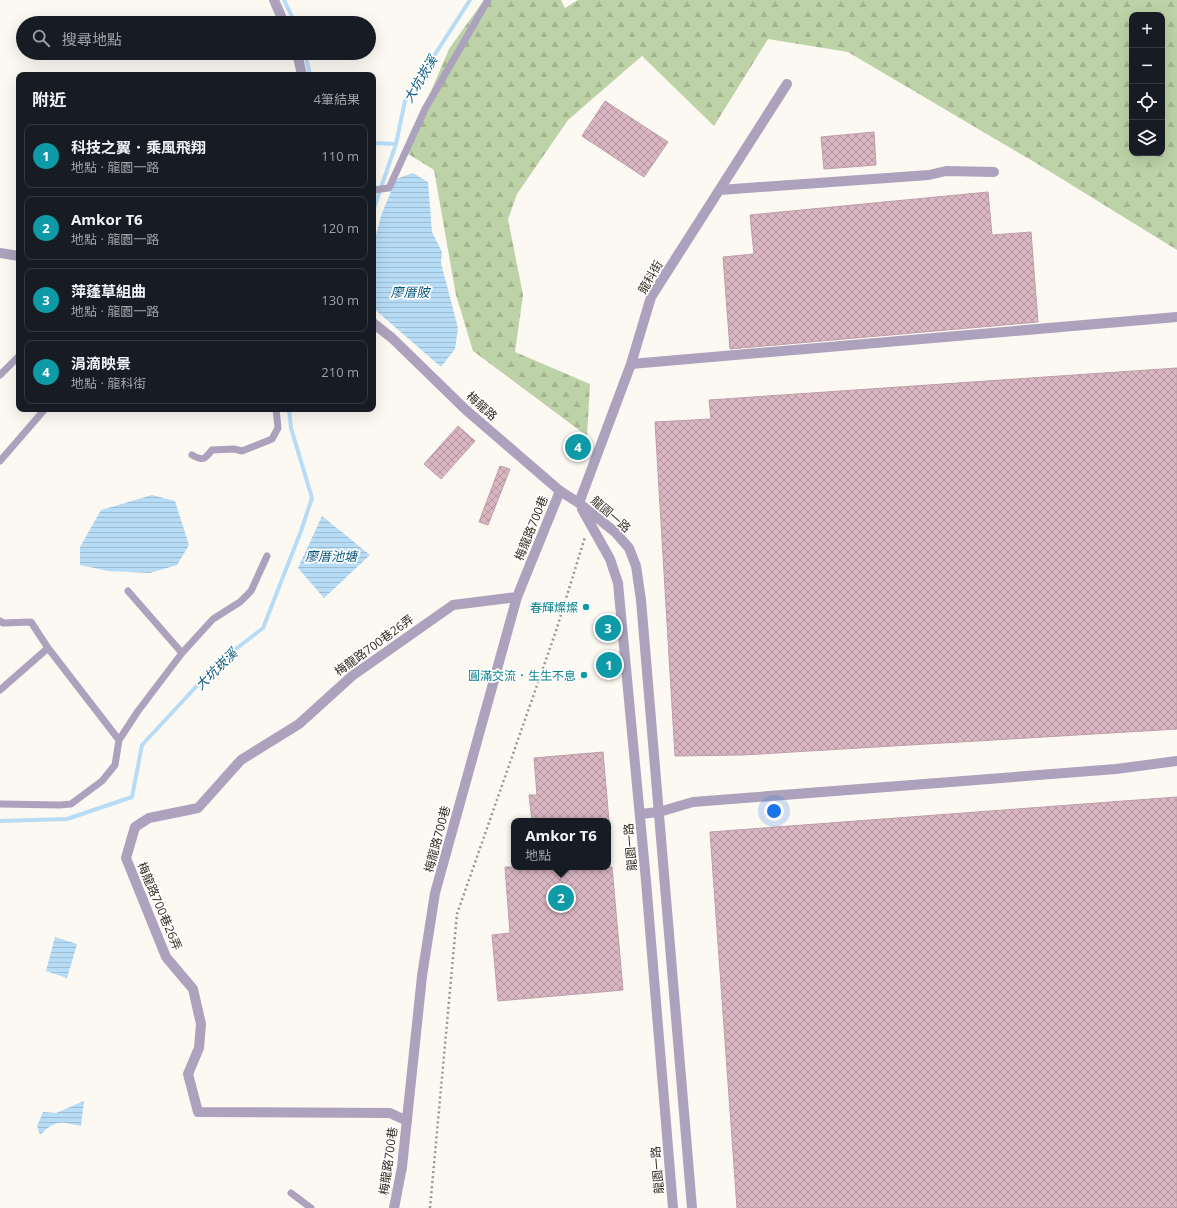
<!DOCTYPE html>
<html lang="zh-TW">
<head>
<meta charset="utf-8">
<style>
	body { margin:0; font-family:"Open Sans","Noto Sans TC",sans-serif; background:#20242c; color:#f1f3f6 }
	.controls { position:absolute; right:12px; top:12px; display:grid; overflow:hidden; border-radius:8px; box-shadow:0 4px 16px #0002 }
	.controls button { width:36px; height:36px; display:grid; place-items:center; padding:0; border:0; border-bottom:1px solid #363941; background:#171b24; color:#f1f3f6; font:20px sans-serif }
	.you { position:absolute; left:774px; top:811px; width:14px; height:14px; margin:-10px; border:3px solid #fff; border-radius:50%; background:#1a73e8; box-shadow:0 0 0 6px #1a73e833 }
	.badge { display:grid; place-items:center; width:26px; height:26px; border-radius:50%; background:#1a73e8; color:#fff; font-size:13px; font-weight:700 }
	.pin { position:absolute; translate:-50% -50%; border:2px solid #fff; box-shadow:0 1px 4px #0006 }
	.popup { position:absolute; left:511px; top:818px; width:100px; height:52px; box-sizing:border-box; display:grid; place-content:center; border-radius:8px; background:#171b24; filter:drop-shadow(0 1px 3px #0005); font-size:13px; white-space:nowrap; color:#9ea1a6 }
	.popup b { font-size:15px; color:#f1f3f6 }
	.popup::after { content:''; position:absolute; left:50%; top:100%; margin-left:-8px; border:8px solid transparent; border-top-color:#171b24 }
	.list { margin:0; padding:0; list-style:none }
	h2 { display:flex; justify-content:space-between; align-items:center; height:52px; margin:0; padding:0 16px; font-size:17px }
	h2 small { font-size:13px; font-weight:400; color:#9ea1a6 }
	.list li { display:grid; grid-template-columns:26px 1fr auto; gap:12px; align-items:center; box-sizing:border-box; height:64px; margin:0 8px 8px; padding:0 8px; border:1px solid #363941; border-radius:8px }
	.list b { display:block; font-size:15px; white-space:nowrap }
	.list p { margin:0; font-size:13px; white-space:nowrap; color:#9ea1a6 }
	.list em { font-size:13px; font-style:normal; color:#9ea1a6 }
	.icon { flex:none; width:22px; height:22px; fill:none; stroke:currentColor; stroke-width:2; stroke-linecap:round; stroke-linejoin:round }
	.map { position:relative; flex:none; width:1177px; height:1208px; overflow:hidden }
	.search { position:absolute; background:#171b24; box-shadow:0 4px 16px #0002; left:16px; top:16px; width:360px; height:44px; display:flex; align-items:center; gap:10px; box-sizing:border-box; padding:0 14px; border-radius:22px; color:#9ea1a6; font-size:15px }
	.panel { position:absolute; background:#171b24; box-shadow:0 4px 16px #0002; left:16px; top:72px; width:360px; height:340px; border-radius:8px }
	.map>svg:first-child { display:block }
	.forest { fill:url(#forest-firs); fill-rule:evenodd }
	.water { fill:url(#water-rules) }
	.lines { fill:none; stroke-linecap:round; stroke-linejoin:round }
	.stream { stroke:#b7dcf6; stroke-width:4 }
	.building { fill:url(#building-cross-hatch); stroke:#c09ea9 }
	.path { stroke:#9b958d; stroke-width:2.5; stroke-dasharray:2 3; stroke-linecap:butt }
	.service { stroke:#aca2bd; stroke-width:7 }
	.minor { stroke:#aca2bd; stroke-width:10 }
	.tertiary { stroke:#aca2bd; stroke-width:10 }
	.culture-dot { fill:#0f9aa8; stroke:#fff; stroke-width:1.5 }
	.labels { text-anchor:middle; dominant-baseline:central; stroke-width:3.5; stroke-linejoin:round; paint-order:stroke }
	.street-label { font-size:12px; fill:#332b21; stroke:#fff }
	.culture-label { font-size:12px; fill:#0d838f; stroke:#fff; text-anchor:end }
	.water-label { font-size:13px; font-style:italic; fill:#05567e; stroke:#fff }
</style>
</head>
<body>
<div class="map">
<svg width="1177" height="1208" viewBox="0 0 1177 1208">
	<defs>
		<pattern id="forest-firs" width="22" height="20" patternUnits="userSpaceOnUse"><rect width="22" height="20" fill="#bdd2a7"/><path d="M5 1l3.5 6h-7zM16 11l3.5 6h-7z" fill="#a3b48f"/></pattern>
		<pattern id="water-rules" width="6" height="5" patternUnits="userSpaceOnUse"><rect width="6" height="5" fill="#b7dcf6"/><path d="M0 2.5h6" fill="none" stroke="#9ebdd3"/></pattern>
		<pattern id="building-cross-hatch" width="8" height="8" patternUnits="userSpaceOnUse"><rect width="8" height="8" fill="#d9b6c2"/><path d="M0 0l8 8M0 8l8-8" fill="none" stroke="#b1949d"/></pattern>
	</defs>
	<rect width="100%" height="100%" fill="#fcf8f2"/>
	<path class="forest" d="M484 0H561L565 8 578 0H1177V250L1041 166 848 52 768 39 714 126 642 56 568 120 517 194 508 219 523 295 515 352 590 384 587 436 473 351 456 295 434 170 405 152 449 49ZM1132 15H1162V153H1132Z"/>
	<path class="water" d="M413 173 428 182 432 232 442 252 441 263 458 328 455 349 441 367 373 308V246L381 216 396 179Z
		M152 495 175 501 189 545 177 565 150 573 108 571 80 565V547L101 510Z
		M322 516 370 555 324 598 298 568Z
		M55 937 77 944 67 978 46 971Z
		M84 1101 81 1126C60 1122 57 1119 40 1135L37 1126 43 1112 56 1113Z"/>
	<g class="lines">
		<path class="stream" d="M284 0 295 23
			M305 53 310 75
			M373 143 396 144
			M373 211 396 144 405 101 470 0
			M0 821 67 819 132 797 142 745 219 662 263 628 301 531 312 498 291 428 289 409"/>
	</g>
	<path class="building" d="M605 101 668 142 644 177 582 136Z
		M874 132 876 165 824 169 821 137Z
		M988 192 992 235 1031 232 1038 322 730 349 723 257 754 254 750 215Z
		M1177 368V729L743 755 675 756 655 422 711 419 709 400Z
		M458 426 475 441 441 479 424 464Z
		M500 466 510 469 488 525 479 522Z
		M603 752 609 821H532L529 795H537L534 758Z
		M1177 797V1208H737L710 832Z
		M505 867H612L623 990 498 1001 492 935 510 933Z"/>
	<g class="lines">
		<path class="path" d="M430 1208 457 914 556 631 585 537"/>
		<path class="service" d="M373 190 389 188 425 109 488 0
			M0 375 19 356
			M192 455C203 461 204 460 212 450L234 449 242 451 272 439 278 428 276 409
			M0 461 45 409
			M128 591 182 653
			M0 621 3 623 31 622 48 648
			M0 690 48 648 119 740
			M0 804 60 805 71 804 102 781 115 765 119 740 138 711 182 653 213 619 240 602 251 591 267 556
			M291 1193 311 1208"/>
		<path class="minor" d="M274 0 284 23
			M297 53 302 75
			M720 190 929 175 946 171 994 172
			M631 364 1177 317
			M579 503 631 364 651 297 787 84
			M640 814 659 812 693 802 1116 769 1177 761
			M407 1121 390 1113 198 1112 188 1074 199 1048 201 1024 193 989 166 957 126 858 135 827 149 818 198 808 241 760 299 724 352 676 453 605 517 597
			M394 1208 402 1167 422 976 435 893 517 597 560 491"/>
		<path class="tertiary" d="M0 253 19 256
			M373 323 392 338 466 410 560 491 579 503 615 532 629 548 636 566 641 600 692 1208
			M582 509 610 559 618 583 646 881 673 1208"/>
	</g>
	<g class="culture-dot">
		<circle cx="586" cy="607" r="4"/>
		<circle cx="584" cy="675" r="4"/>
	</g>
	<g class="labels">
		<g class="street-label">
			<text transform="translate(650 277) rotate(-60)">龍科街</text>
			<text transform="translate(482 406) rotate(42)">梅龍路</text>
			<text transform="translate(611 514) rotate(41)">龍園一路</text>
			<text transform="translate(531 528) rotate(-68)">梅龍路700巷</text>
			<text transform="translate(374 645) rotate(-36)">梅龍路700巷26弄</text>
			<text transform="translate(437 839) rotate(-75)">梅龍路700巷</text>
			<text transform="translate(630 847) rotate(-95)">龍園一路</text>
			<text transform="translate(160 906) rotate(67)">梅龍路700巷26弄</text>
			<text transform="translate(388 1161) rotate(-82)">梅龍路700巷</text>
			<text transform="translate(657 1170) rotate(-95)">龍園一路</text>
		</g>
		<g class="culture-label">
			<text x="578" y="607">春輝燦燦</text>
			<text x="576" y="675">圓滿交流．生生不息</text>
		</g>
		<g class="water-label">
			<text transform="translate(420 79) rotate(-59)">大坑崁溪</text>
			<text x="410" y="292">廖厝陂</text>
			<text x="331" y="556">廖厝池塘</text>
			<text transform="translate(216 669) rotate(-44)">大坑崁溪</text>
		</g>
	</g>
</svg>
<div class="controls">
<button>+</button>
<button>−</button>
<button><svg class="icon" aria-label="locate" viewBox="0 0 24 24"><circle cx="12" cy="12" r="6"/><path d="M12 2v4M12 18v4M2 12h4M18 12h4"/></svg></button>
<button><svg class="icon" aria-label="layers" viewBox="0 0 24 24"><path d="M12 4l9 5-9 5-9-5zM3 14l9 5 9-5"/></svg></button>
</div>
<div class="you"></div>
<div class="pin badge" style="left:609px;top:665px;background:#0f9aa8">1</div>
<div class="pin badge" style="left:561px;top:898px;background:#0f9aa8">2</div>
<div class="popup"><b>Amkor T6</b>地點</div>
<div class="pin badge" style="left:608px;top:628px;background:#0f9aa8">3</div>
<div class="pin badge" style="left:578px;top:447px;background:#0f9aa8">4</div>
<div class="search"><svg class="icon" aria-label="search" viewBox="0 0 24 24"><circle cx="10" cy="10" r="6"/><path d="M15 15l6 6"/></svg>搜尋地點</div>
<section class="panel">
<h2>附近<small>4筆結果</small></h2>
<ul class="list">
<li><span class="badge" style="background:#0f9aa8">1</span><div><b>科技之翼．乘風飛翔</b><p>地點 · 龍園一路</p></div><em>110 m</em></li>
<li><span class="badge" style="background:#0f9aa8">2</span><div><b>Amkor T6</b><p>地點 · 龍園一路</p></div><em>120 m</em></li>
<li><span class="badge" style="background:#0f9aa8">3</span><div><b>萍蓬草組曲</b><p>地點 · 龍園一路</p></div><em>130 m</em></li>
<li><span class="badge" style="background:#0f9aa8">4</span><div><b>涓滴映景</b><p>地點 · 龍科街</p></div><em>210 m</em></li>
</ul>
</section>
</div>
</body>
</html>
